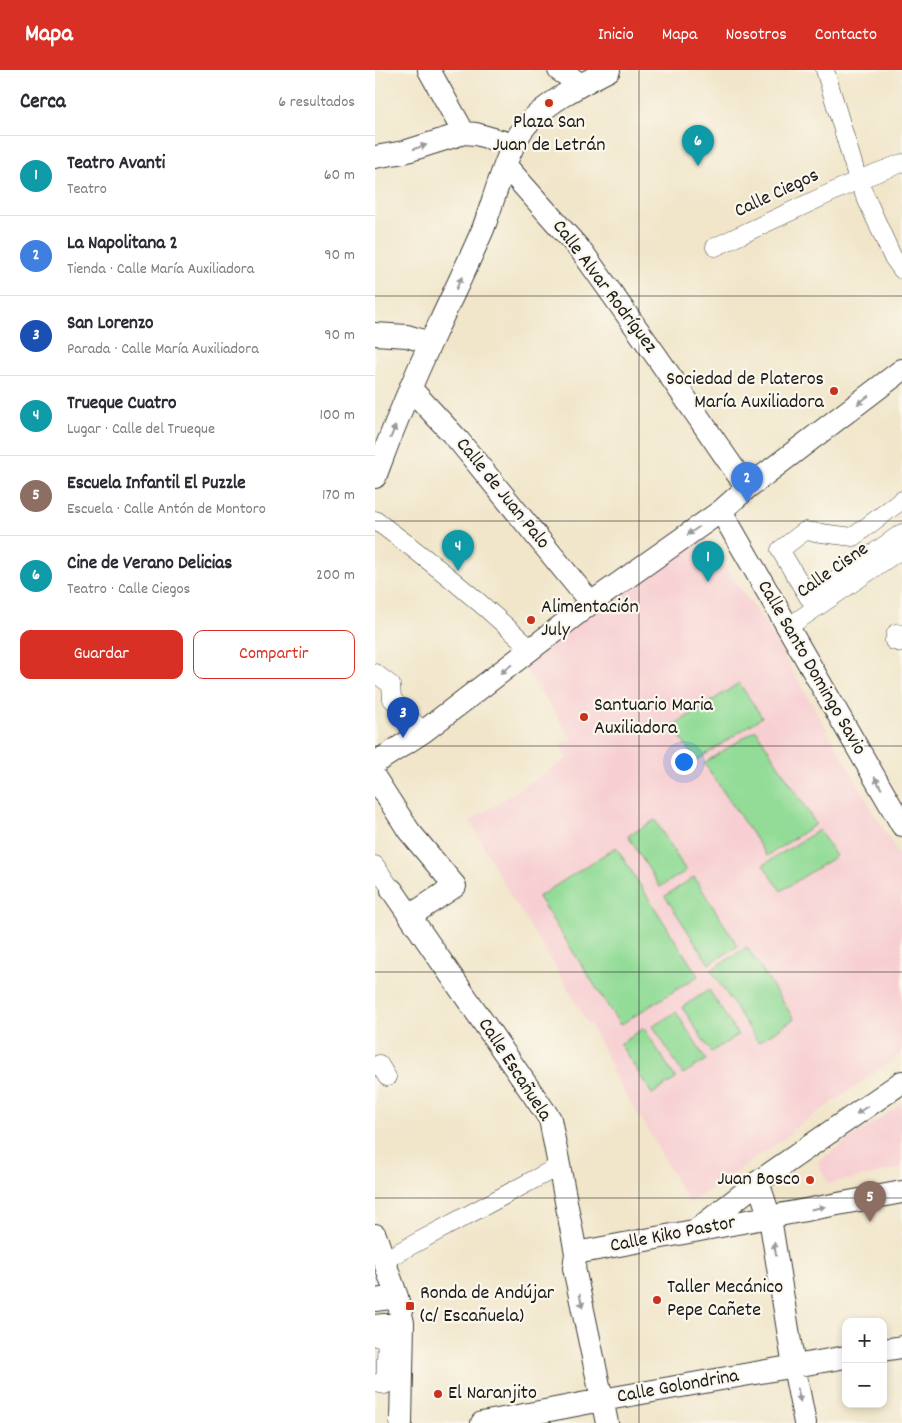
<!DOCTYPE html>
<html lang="es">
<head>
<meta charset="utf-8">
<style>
	body { margin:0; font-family:Dekko,sans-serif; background:#f2f2f3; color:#2b2b33 }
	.controls { position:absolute; right:15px; bottom:15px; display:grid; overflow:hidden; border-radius:10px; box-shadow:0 2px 8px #0003 }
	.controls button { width:45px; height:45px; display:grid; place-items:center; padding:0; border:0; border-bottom:1px solid #e1e1e2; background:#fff; color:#2b2b33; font:25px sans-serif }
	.you { position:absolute; left:308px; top:691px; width:18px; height:18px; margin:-12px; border:4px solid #fff; border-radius:50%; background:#1a73e8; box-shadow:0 0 0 8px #1a73e833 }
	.badge { display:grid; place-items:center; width:32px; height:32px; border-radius:50%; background:#d93025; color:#fff; font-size:16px; font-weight:700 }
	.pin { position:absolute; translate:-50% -41px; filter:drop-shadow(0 1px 2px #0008) }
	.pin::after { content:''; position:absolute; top:26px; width:18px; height:15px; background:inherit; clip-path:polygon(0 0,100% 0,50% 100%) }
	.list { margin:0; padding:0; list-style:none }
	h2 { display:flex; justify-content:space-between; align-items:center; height:65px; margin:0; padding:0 20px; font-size:21px }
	h2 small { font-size:16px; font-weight:400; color:#7c7c81 }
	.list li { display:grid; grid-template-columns:32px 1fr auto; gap:15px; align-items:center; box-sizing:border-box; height:80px; padding:0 20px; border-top:1px solid #e1e1e2 }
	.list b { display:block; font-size:19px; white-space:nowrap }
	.list p { margin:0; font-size:16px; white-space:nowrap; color:#7c7c81 }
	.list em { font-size:16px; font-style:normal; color:#7c7c81 }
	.actions { display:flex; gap:10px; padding:15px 20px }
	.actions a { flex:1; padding:11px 0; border:1px solid #d93025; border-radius:10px; text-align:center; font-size:18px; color:#d93025 }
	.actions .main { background:#d93025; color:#fff }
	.map { position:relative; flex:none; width:527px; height:1353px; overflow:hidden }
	header { display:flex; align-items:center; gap:30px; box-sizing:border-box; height:70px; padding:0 25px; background:#d93025; color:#fff }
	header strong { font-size:24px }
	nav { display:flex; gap:28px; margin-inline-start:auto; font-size:18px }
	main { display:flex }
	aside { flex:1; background:#fff }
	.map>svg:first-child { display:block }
	.built { fill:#f7cfd2 }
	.green { fill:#93dc97; stroke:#587c5a }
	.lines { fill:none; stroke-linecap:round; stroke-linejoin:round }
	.pedestrian-casing { stroke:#3c3a36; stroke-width:19 }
	.minor-casing { stroke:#3c3a36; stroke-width:24 }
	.pedestrian { stroke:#fff; stroke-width:18 }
	.minor { stroke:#fff; stroke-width:22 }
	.oneway { fill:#999 }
	.grid { fill:none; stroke:#1c1c1c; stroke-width:1; stroke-opacity:0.55 }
	.poi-dot { fill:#c8321e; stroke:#fbf7ec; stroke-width:2 }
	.labels { text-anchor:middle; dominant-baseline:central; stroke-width:4.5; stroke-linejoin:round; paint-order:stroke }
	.poi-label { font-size:20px; fill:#1c1c1c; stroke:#fbf7ec; text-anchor:start }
	.street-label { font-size:20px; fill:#1c1c1c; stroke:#fbf7ec }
</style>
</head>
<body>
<header>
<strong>Mapa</strong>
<nav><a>Inicio</a><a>Mapa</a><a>Nosotros</a><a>Contacto</a></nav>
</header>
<main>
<aside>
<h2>Cerca<small>6 resultados</small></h2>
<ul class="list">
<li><span class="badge" style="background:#0f9aa8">1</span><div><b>Teatro Avanti</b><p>Teatro</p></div><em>60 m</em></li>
<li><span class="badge" style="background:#3f7fe0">2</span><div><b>La Napolitana 2</b><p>Tienda · Calle María Auxiliadora</p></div><em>90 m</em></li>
<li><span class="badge" style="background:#1a4fb4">3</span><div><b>San Lorenzo</b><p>Parada · Calle María Auxiliadora</p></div><em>90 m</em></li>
<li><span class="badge" style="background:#0f9aa8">4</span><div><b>Trueque Cuatro</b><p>Lugar · Calle del Trueque</p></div><em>100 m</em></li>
<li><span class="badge" style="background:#8d6e63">5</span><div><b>Escuela Infantil El Puzzle</b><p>Escuela · Calle Antón de Montoro</p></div><em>170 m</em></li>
<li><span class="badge" style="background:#0f9aa8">6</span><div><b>Cine de Verano Delicias</b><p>Teatro · Calle Ciegos</p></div><em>200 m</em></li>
</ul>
<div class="actions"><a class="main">Guardar</a><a>Compartir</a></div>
</aside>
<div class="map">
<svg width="527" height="1353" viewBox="0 0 527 1353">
	<rect width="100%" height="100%" fill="#fbf7ec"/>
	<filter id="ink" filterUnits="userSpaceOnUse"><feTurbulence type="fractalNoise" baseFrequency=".02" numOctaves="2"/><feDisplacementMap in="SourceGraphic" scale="10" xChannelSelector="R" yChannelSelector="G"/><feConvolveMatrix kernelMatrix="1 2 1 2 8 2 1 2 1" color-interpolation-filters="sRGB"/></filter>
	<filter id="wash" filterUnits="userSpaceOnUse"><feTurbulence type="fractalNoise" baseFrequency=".0096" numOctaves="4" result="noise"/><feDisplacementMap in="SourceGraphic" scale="20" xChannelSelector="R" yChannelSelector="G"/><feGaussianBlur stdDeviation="1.12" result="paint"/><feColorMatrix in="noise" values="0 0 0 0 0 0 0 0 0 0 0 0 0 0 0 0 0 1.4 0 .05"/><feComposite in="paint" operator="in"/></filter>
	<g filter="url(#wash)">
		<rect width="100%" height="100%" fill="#f1e6ca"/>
		<path class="built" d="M325 461 394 559 527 791V984L416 1061 417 1063 314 1134 269 1053 251 1026 236 999 237 996 215 954H213L186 906 132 820 95 751 193 688 185 676 197 668 146 594Z
			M527 1033V1098L453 1114 442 1092Z"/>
		<path class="green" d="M364 613 387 647 321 691 298 656Z
			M381 660 441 754 392 786 329 693Z
			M280 750 311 801 285 817 253 766Z
			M444 760 461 786 406 821 388 795Z
			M241 777 323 906 245 955 163 827Z
			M319 807 363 876 334 894 290 826Z
			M372 877 419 949 383 972 336 900Z
			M334 920 363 965 336 982 307 937Z
			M301 942 331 990 308 1004 278 956Z
			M269 958 301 1009 277 1024 245 974Z"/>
	</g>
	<g filter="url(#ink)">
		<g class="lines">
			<defs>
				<path id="pedestrian" d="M450 0 483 110 517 186 527 200
					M340 177 483 110 527 93
					M527 430 478 467 430 461 405 480 434 528 527 463
					M0 450C55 490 107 533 156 579
					M413 557 527 479
					M527 564 521 563 519 571 527 573
					M0 603 16 615 17 629 48 662
					M0 795 17 820
					M0 996 4 994 12 1007
					M9 1190 184 1096
					M0 1267 12 1266 10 1315 0 1313"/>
				<path id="minor" d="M54 0 89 63
					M184 0 205 14
					M0 87 29 82 89 63 101 64 139 75
					M131 96 208 183 282 287 372 418
					M0 264 32 266 55 273
					M35 318 84 371 216 533
					M0 407C18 358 38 310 60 263 76 228 93 194 108 159 119 131 132 76 152 54 176 30 205 15 234 0
					M346 441 527 755
					M0 693 48 662 216 533 346 441 372 418 527 300
					M0 708 34 761 80 816 35 846
					M17 820 175 1049 201 1183 199 1198 232 1353
					M383 1112 395 1148 419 1297 430 1353
					M323 1159 383 1112 527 1012
					M0 1165 22 1227 28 1253 26 1353
					M201 1183 527 1122
					M0 1230 22 1227
					M0 1256 28 1253
					M508 1280 527 1277
					M107 1353 227 1330 471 1287"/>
			</defs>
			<use href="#pedestrian" class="pedestrian-casing"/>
			<use href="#minor" class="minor-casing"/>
			<use href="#pedestrian" class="pedestrian"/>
			<use href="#minor" class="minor"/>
		</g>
		<defs><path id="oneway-solid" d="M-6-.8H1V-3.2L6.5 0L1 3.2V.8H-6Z" transform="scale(1.25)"/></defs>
		<g class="oneway">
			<use href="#oneway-solid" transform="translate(45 77) rotate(-18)"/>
			<use href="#oneway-solid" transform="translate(84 213) rotate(-65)"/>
			<use href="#oneway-solid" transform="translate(488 330) rotate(143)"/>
			<use href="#oneway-solid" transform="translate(18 362) rotate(-68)"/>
			<use href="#oneway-solid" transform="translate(318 461) rotate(145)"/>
			<use href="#oneway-solid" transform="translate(131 599) rotate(143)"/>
			<use href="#oneway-solid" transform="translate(503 713) rotate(-120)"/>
			<use href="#oneway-solid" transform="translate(487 1040) rotate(145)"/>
			<use href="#oneway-solid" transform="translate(443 1138) rotate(-11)"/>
			<use href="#oneway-solid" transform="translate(400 1179) rotate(-99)"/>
			<use href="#oneway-solid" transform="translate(206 1231) rotate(78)"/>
			<use href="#oneway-solid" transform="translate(424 1325) rotate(79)"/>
		</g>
	</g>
	<path class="grid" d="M264 0V1353M0 226H527M0 451H527M0 676H527M0 902H527M0 1128H527"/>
	<g class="poi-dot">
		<circle cx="174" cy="33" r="5"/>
		<circle cx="459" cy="321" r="5"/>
		<circle cx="156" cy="550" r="5"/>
		<circle cx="209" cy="647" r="5"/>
		<circle cx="435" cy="1110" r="5"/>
		<circle cx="282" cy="1230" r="5"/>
		<rect x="30" y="1231" width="10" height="10" rx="2.5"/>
		<circle cx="63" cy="1324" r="5"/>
	</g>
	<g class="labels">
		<g class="poi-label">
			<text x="174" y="53" text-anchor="middle">Plaza San<tspan x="174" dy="23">Juan de Letrán</tspan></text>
			<text x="449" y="310" text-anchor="end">Sociedad de Plateros<tspan x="449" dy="23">María Auxiliadora</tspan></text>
			<text x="166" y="538">Alimentación<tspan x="166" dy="23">July</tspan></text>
			<text x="219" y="636">Santuario Maria<tspan x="219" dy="23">Auxiliadora</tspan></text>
			<text x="425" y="1110" text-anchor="end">Juan Bosco</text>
			<text x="292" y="1218">Taller Mecánico<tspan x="292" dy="23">Pepe Cañete</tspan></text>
			<text x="45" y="1224">Ronda de Andújar<tspan x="45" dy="23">(c/ Escañuela)</tspan></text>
			<text x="73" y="1324">El Naranjito</text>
		</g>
		<g class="street-label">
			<text transform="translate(402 124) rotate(-25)">Calle Ciegos</text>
			<text transform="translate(229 217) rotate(53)">Calle Alvar Rodríguez</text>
			<text transform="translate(127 424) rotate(51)">Calle de Juan Palo</text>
			<text transform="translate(458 501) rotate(-35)">Calle Cisne</text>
			<text transform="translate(436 598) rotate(60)">Calle Santo Domingo Savio</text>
			<text transform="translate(139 1000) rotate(57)">Calle Escañuela</text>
			<text transform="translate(298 1165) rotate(-11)">Calle Kiko Pastor</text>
			<text transform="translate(303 1317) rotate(-10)">Calle Golondrina</text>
		</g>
	</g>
</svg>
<div class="controls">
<button>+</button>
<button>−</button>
</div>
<div class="you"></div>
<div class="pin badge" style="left:333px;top:512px;background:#0f9aa8">1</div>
<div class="pin badge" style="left:372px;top:433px;background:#3f7fe0">2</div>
<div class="pin badge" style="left:28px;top:668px;background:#1a4fb4">3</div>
<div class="pin badge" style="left:83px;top:501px;background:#0f9aa8">4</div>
<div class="pin badge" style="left:495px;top:1152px;background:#8d6e63">5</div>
<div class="pin badge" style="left:323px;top:96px;background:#0f9aa8">6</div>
</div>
</main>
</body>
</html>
